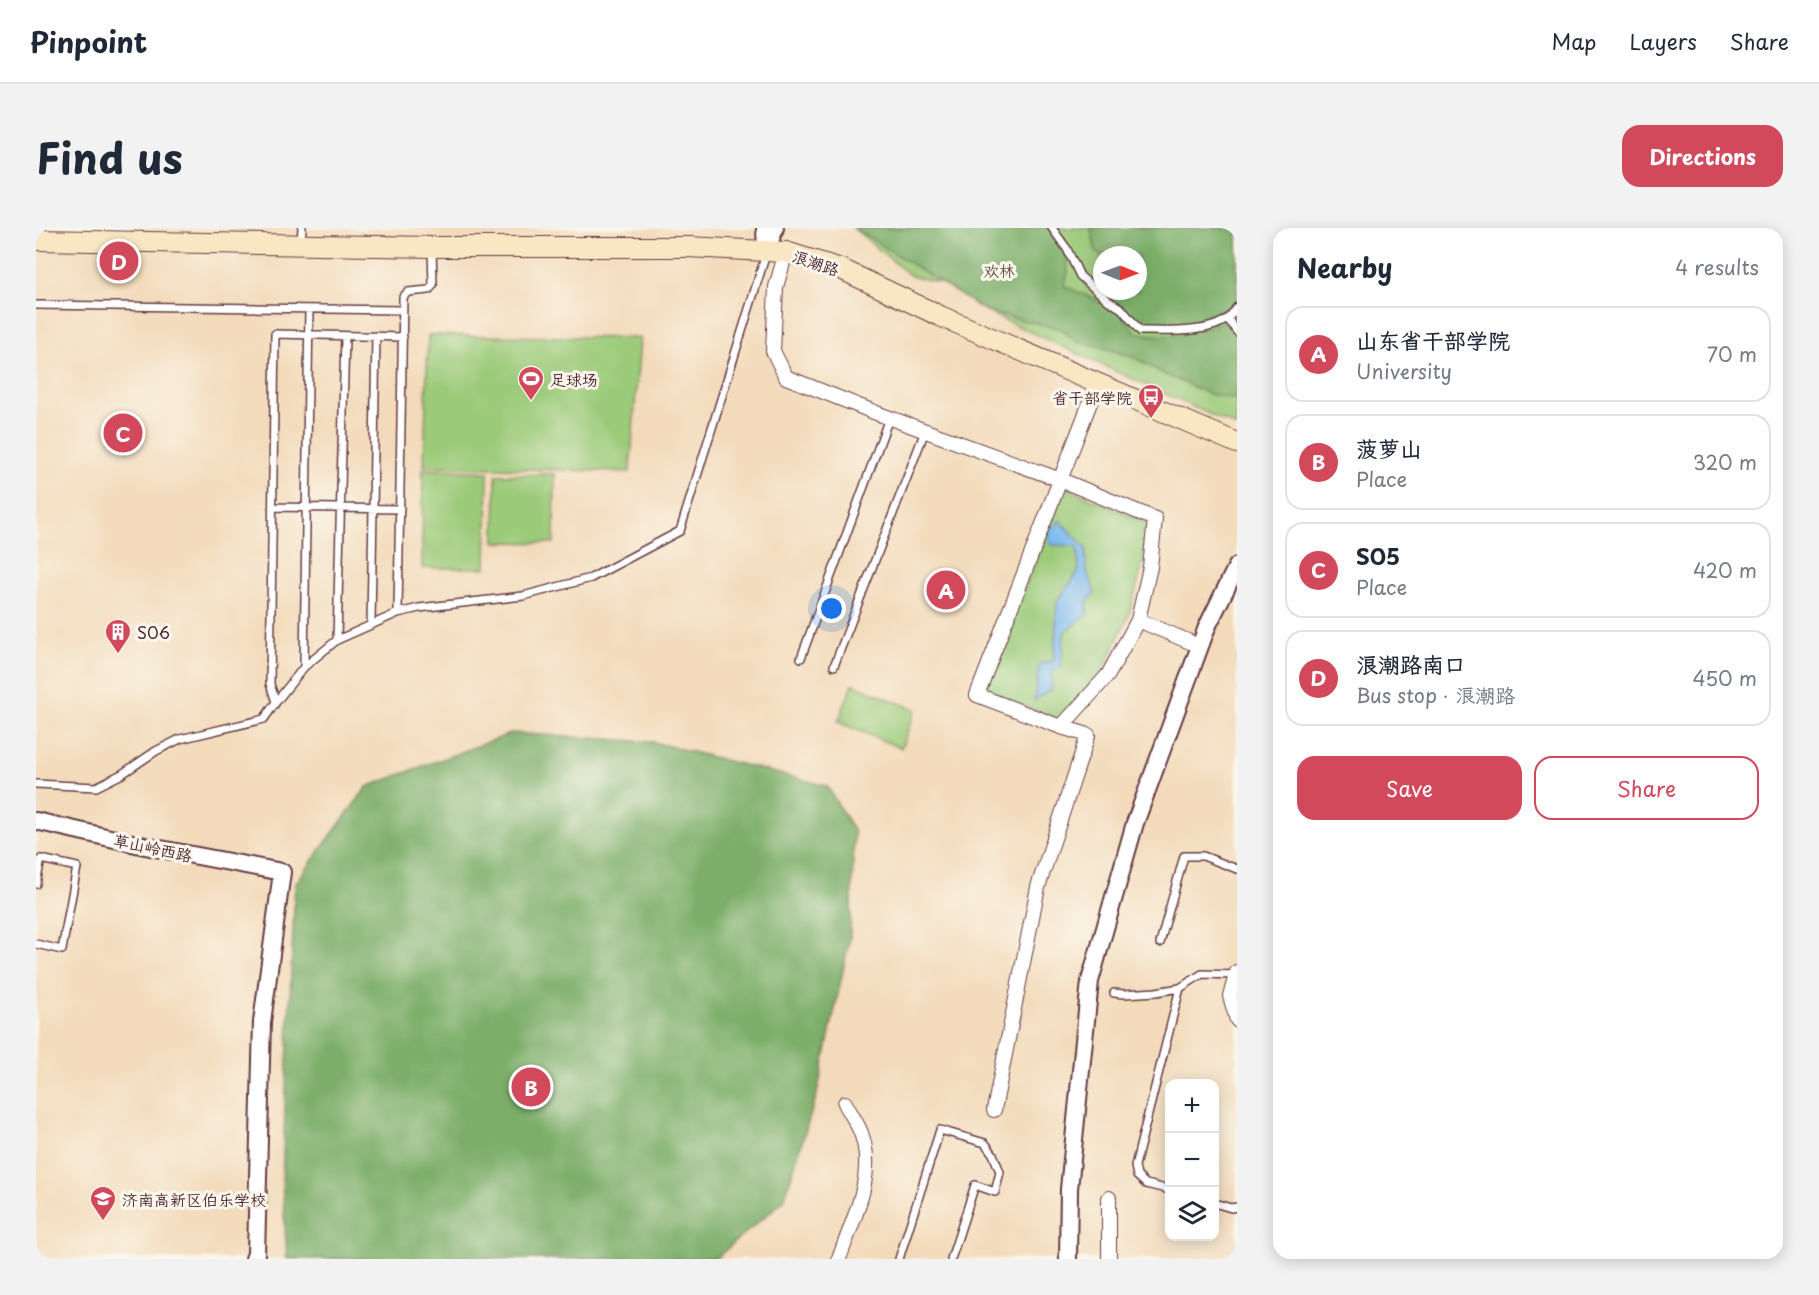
<!DOCTYPE html>
<html lang="en">
<head>
<meta charset="utf-8">
<style>
	body { margin:0; font-family:"Playpen Sans","LXGW WenKai TC",sans-serif; background:#f2f2f3; color:#1f2937 }
	.controls { position:absolute; right:18px; bottom:18px; display:grid; overflow:hidden; border-radius:12px; box-shadow:0 3px 15px #0003 }
	.controls button { width:54px; height:54px; display:grid; place-items:center; padding:0; border:0; border-bottom:2px solid #e0e1e3; background:#fff; color:#1f2937; font:30px sans-serif }
	.compass { position:absolute; left:1057px; top:18px; width:54px; height:54px; border-radius:50%; background:#fff; box-shadow:0 3px 15px #0003; rotate:91deg }
	.you { position:absolute; left:796px; top:381px; width:21px; height:21px; margin:-15px; border:4px solid #fff; border-radius:50%; background:#1a73e8; box-shadow:0 0 0 9px #1a73e833 }
	.badge { display:grid; place-items:center; width:39px; height:39px; border-radius:50%; background:#d1495b; color:#fff; font-size:20px; font-weight:700 }
	.pin { position:absolute; translate:-50% -50%; border:3px solid #fff; box-shadow:0 2px 6px #0006 }
	.list { margin:0; padding:0; list-style:none }
	h2 { display:flex; justify-content:space-between; align-items:center; height:78px; margin:0; padding:0 24px; font-size:26px }
	h2 small { font-size:20px; font-weight:400; color:#747a83 }
	.list li { display:grid; grid-template-columns:39px 1fr auto; gap:18px; align-items:center; box-sizing:border-box; height:96px; margin:0 12px 12px; padding:0 12px; border:2px solid #e0e1e3; border-radius:18px }
	.list b { display:block; font-size:22px; white-space:nowrap }
	.list p { margin:0; font-size:20px; white-space:nowrap; color:#747a83 }
	.list em { font-size:20px; font-style:normal; color:#747a83 }
	.actions { display:flex; gap:12px; padding:18px 24px }
	.actions a { flex:1; padding:14px 0; border:2px solid #d1495b; border-radius:18px; text-align:center; font-size:21px; color:#d1495b }
	.actions .main { background:#d1495b; color:#fff }
	.icon { flex:none; width:33px; height:33px; fill:none; stroke:currentColor; stroke-width:2; stroke-linecap:round; stroke-linejoin:round }
	.map { position:relative; flex:none; width:1201px; height:1031px; overflow:hidden; border-radius:18px }
	header { display:flex; align-items:center; gap:36px; box-sizing:border-box; height:84px; padding:0 30px; background:#fff; border-bottom:2px solid #e0e1e3 }
	header strong { font-size:28px }
	nav { display:flex; gap:33px; margin-inline-start:auto; font-size:21px }
	.intro { display:flex; align-items:center; justify-content:space-between; box-sizing:border-box; height:144px; padding:0 36px }
	h1 { margin:0; font-size:42px }
	.button { padding:15px 27px; border-radius:18px; background:#d1495b; color:#fff; font-size:21px; font-weight:700 }
	main { display:flex; gap:36px; padding:0 36px }
	aside { flex:1; background:#fff; border-radius:18px; box-shadow:0 3px 15px #0003 }
	.map>svg:first-child { display:block }
	.green { fill:#9bca79; stroke:#727452; stroke-width:1.5; fill-rule:evenodd }
	.forest { fill:#7cae69; stroke:#63664a; stroke-width:1.5 }
	.water { fill:#7cb9ef; stroke:#636c8d; stroke-width:1.5 }
	.lines { fill:none; stroke-linecap:round; stroke-linejoin:round }
	.service-casing { stroke:#633b40; stroke-width:10 }
	.minor-casing { stroke:#633b40; stroke-width:16 }
	.tertiary-casing { stroke:#633b40; stroke-width:20 }
	.secondary-casing { stroke:#633b40; stroke-width:22 }
	.service { stroke:#fff; stroke-width:7 }
	.minor { stroke:#fff; stroke-width:14 }
	.tertiary { stroke:#fff; stroke-width:16 }
	.secondary { stroke:#f9e7c3; stroke-width:20 }
	.labels { text-anchor:middle; dominant-baseline:central; stroke-width:6; stroke-linejoin:round; paint-order:stroke }
	.street-label { font-size:16px; fill:#4a1f2b; stroke:#fbf7ec }
	.park-label { font-size:16px; fill:#625242; stroke:#fbf7ec }
	.poi-label { font-size:16px; fill:#4a1f2b; stroke:#fbf7ec; text-anchor:start }
</style>
</head>
<body>
<header>
<strong>Pinpoint</strong>
<nav><a>Map</a><a>Layers</a><a>Share</a></nav>
</header>
<div class="intro"><h1>Find us</h1><a class="button">Directions</a></div>
<main>
<div class="map">
<svg width="1201" height="1031" viewBox="0 0 1201 1031">
	<rect width="100%" height="100%" fill="#fbf7ec"/>
	<filter id="ink" filterUnits="userSpaceOnUse"><feTurbulence type="fractalNoise" baseFrequency=".0167" numOctaves="2"/><feDisplacementMap in="SourceGraphic" scale="12" xChannelSelector="R" yChannelSelector="G"/><feConvolveMatrix kernelMatrix="1 2 1 2 8 2 1 2 1" color-interpolation-filters="sRGB"/></filter>
	<filter id="wash" filterUnits="userSpaceOnUse"><feTurbulence type="fractalNoise" baseFrequency=".008" numOctaves="4" result="noise"/><feDisplacementMap in="SourceGraphic" scale="24" xChannelSelector="R" yChannelSelector="G"/><feGaussianBlur stdDeviation="1.35" result="paint"/><feColorMatrix in="noise" values="0 0 0 0 0 0 0 0 0 0 0 0 0 0 0 0 0 1.4 0 .05"/><feComposite in="paint" operator="in"/></filter>
	<g filter="url(#wash)">
		<rect width="100%" height="100%" fill="#f3daba"/>
		<path class="green" d="M817 0H1201V199L951 84 906 55 875 48ZM1066 27H1102V63H1066Z
			M392 107 604 110 594 244 388 238Z
			M387 241 452 244 450 340H386Z
			M519 246 518 315 459 314 460 247Z
			M1028 259 1110 294 1107 336 1093 387 1067 443 1023 492 949 463Z
			M817 456 880 482 865 520 802 494Z"/>
		<path class="forest" d="M818 0H1015L1031 21 1032 45 1028 58 1075 78 1085 86 1099 104C1131 113 1163 104 1192 91L1201 104V172L1173 166 1128 146 1099 130 1069 120 1041 114 1025 101 951 84Z
			M1055 0H1201V72C1196 77 1190 84 1184 88 1167 99 1115 105 1098 93 1088 87 1076 74 1070 63H1102V27H1066V30L1059 22Z
			M476 505 617 514 791 558 818 604 814 709 781 866 748 972 679 1031H251L246 951 259 656 331 559Z"/>
		<path class="water" d="M1024 293 1050 320V340L1059 365 1051 374V387L1028 404 1025 440 1016 442V460L998 473 1003 436 1018 433 1021 374 1043 343 1041 318 1015 317 1011 303Z"/>
	</g>
	<g filter="url(#ink)">
		<g class="lines">
			<defs>
				<path id="service" d="M1016 0 1031 21 1044 48 1073 73 1086 81 1104 103C1127 103 1174 106 1192 90 1196 87 1198 82 1201 79
					M265 15 266 0
					M0 77 366 82
					M1192 91 1201 104
					M237 279 364 281
					M362 385 367 69 372 64 393 62 397 57 396 20
					M335 396 340 108
					M301 412 309 108
					M765 430 853 190
					M798 438 889 203
					M268 439 273 81
					M240 474 268 439 301 412 362 385 383 380 487 368 555 350 644 303 730 26
					M0 556 60 559 86 546 120 523 144 511 228 491 240 474 234 456 239 106 367 109
					M0 656 5 631 41 639 26 722 0 716
					M1124 715 1148 628H1167L1201 641
					M1078 765 1088 766 1120 764 1144 760 1166 746 1200 747
					M1134 962 1110 956 1101 948 1099 938 1144 760
					M1178 975 1195 980 1201 979
					M863 1031 904 902 949 915 957 926 964 944 959 964 939 957 915 1031"/>
				<path id="minor" d="M750 24 740 59 737 123 750 149 843 186 1025 252 1119 291 1114 339 1102 392
					M1062 154 941 467 1025 499 1072 447 1102 392 1154 414
					M1201 744 1194 768 1201 792
					M958 882 1002 659 1052 507 1025 499
					M803 1031C816 993 840 949 826 908 823 897 814 885 809 875
					M1073 1031V970"/>
				<path id="tertiary" d="M729 0 730 24 739 0
					M0 593 109 618 246 644 226 794 220 1026 218 1031
					M1032 1031 1033 961 1054 753 1099 595 1171 399 1201 338"/>
				<path id="secondary" d="M0 12 396 19H652L750 24 805 41 904 88 1201 215"/>
			</defs>
			<use href="#service" class="service-casing"/>
			<use href="#minor" class="minor-casing"/>
			<use href="#tertiary" class="tertiary-casing"/>
			<use href="#secondary" class="secondary-casing"/>
			<use href="#service" class="service"/>
			<use href="#minor" class="minor"/>
			<use href="#tertiary" class="tertiary"/>
			<use href="#secondary" class="secondary"/>
		</g>
	</g>
	<defs>
		<symbol id="stadium-pin" viewBox="-11 -11 22 30"><path d="M0 17L-7.5 6A9.5 9.5 0 1 1 7.5 6Z" fill="#d1495b" stroke="#fbf7ec"/><path d="M0-5a6.5 5 0 1 0 0 10a6.5 5 0 1 0 0-10ZM-3.5-1.8h7v3.6h-7Z" fill="#fff"/></symbol>
		<symbol id="bus-pin" viewBox="-11 -11 22 30"><path d="M0 17L-7.5 6A9.5 9.5 0 1 1 7.5 6Z" fill="#d1495b" stroke="#fbf7ec"/><path d="M-5-6H5V4H4V6H2V4H-2V6H-4V4H-5ZM-3.5-4V0h7V-4ZM-3.5 1.2v1.5H-2V1.2ZM2 1.2v1.5H3.5V1.2Z" fill="#fff"/></symbol>
		<symbol id="building-pin" viewBox="-11 -11 22 30"><path d="M0 17L-7.5 6A9.5 9.5 0 1 1 7.5 6Z" fill="#d1495b" stroke="#fbf7ec"/><path d="M-4-6H4V6H1V3H-1V6H-4ZM-2.5-4.3h1.7v1.8h-1.7ZM.8-4.3h1.7v1.8H.8ZM-2.5-1h1.7V.8h-1.7ZM.8-1h1.7V.8H.8Z" fill="#fff"/></symbol>
		<symbol id="school-pin" viewBox="-11 -11 22 30"><path d="M0 17L-7.5 6A9.5 9.5 0 1 1 7.5 6Z" fill="#d1495b" stroke="#fbf7ec"/><path d="M0-5L7-2L0 1L-7-2ZM-4 1L0 2.5L4 1V4Q0 6-4 4Z" fill="#fff"/></symbol>
	</defs>
	<g fill-rule="evenodd">
		<use href="#stadium-pin" x="480" y="136" width="30" height="40"/>
		<use href="#bus-pin" x="1100" y="154" width="30" height="40"/>
		<use href="#building-pin" x="67" y="389" width="30" height="40"/>
		<use href="#school-pin" x="52" y="956" width="30" height="40"/>
	</g>
	<g class="labels">
		<g class="street-label">
			<text transform="translate(780 34) rotate(18)">浪潮路</text>
			<text transform="translate(117 619) rotate(12)">草山岭西路</text>
		</g>
		<g class="park-label">
			<text x="963" y="42">欢林</text>
		</g>
		<g class="poi-label">
			<text x="514" y="151">足球场</text>
			<text x="1096" y="169" text-anchor="end">省干部学院</text>
			<text x="101" y="404">S06</text>
			<text x="86" y="971">济南高新区伯乐学校</text>
		</g>
	</g>
</svg>
<div class="controls">
<button>+</button>
<button>−</button>
<button><svg class="icon" aria-label="layers" viewBox="0 0 24 24"><path d="M12 4l9 5-9 5-9-5zM3 14l9 5 9-5"/></svg></button>
</div>
<svg class="compass" viewBox="-18 -18 36 36"><path d="M0-13l5 13h-10z" fill="#e53935"/><path d="M0 13l5-13h-10z" fill="#747a83"/></svg>
<div class="you"></div>
<div class="pin badge" style="left:910px;top:362px">A</div>
<div class="pin badge" style="left:495px;top:859px">B</div>
<div class="pin badge" style="left:87px;top:205px">C</div>
<div class="pin badge" style="left:83px;top:33px">D</div>
</div>
<aside>
<h2>Nearby<small>4 results</small></h2>
<ul class="list">
<li><span class="badge">A</span><div><b>山东省干部学院</b><p>University</p></div><em>70 m</em></li>
<li><span class="badge">B</span><div><b>菠萝山</b><p>Place</p></div><em>320 m</em></li>
<li><span class="badge">C</span><div><b>S05</b><p>Place</p></div><em>420 m</em></li>
<li><span class="badge">D</span><div><b>浪潮路南口</b><p>Bus stop · 浪潮路</p></div><em>450 m</em></li>
</ul>
<div class="actions"><a class="main">Save</a><a>Share</a></div>
</aside>
</main>
</body>
</html>
